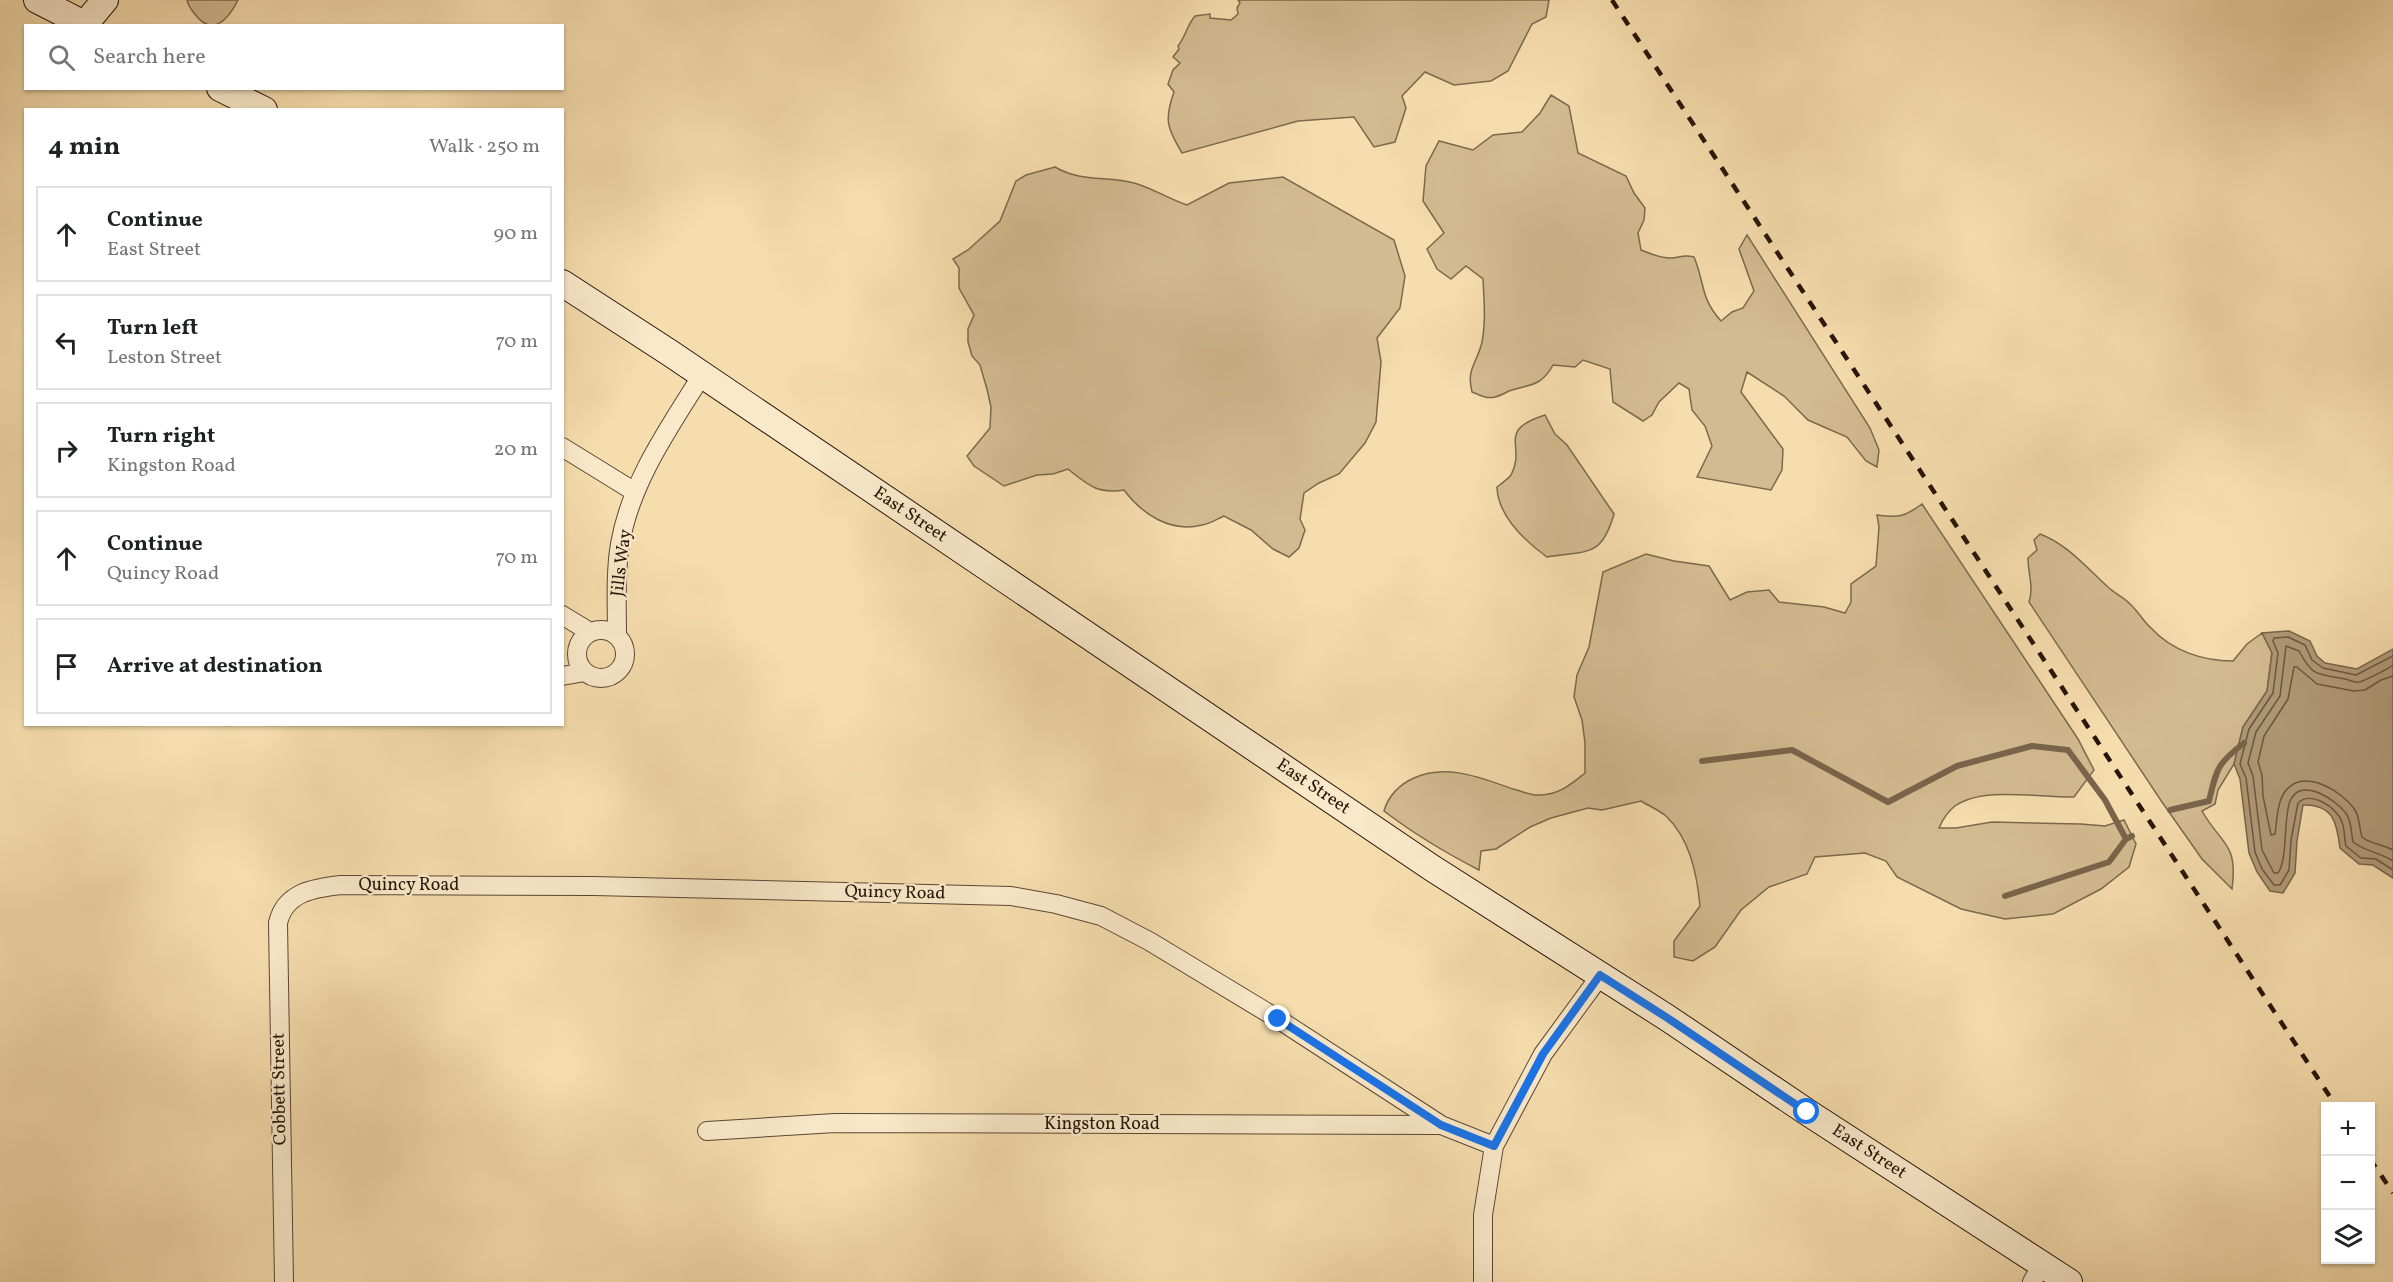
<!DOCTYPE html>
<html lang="en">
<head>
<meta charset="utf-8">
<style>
	body { margin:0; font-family:Vollkorn,serif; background:#f6f6f6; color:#202124 }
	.controls { position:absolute; right:18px; bottom:18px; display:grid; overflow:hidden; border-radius:0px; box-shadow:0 2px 4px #0004 }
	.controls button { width:54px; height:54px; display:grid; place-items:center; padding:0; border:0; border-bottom:2px solid #e0e0e0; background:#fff; color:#202124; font:30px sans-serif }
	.stop { position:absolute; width:18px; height:18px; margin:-14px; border:4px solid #1a73e8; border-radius:50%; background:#fff }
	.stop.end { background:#1a73e8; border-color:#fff; box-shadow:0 2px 6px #0008 }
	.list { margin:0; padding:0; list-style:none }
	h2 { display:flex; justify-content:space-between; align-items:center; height:78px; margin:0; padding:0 24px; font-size:26px }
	h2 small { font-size:20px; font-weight:400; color:#757577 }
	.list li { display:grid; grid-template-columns:39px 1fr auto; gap:18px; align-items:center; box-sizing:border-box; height:96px; margin:0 12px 12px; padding:0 12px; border:2px solid #e0e0e0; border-radius:0px }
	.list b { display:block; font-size:22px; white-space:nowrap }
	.list p { margin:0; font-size:20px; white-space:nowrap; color:#757577 }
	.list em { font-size:20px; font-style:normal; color:#757577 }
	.icon { flex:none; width:33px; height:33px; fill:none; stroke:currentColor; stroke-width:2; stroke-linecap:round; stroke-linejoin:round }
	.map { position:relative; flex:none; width:2393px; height:1282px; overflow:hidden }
	.search { position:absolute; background:#fff; box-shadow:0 2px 4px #0004; left:24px; top:24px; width:540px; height:66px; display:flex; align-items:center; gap:15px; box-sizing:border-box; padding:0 21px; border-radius:0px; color:#757577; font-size:22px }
	.panel { position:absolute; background:#fff; box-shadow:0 2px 4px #0004; left:24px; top:108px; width:540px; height:618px; border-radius:0px }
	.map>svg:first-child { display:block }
	.green { fill:#d3bb91; stroke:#7d684e; stroke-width:1.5 }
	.water { fill:#b09976; stroke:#79644b; stroke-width:1.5 }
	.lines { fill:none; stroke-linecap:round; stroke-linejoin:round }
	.shore { stroke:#6c5640; stroke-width:1.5 }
	.stream { stroke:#79644b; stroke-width:6 }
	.street-casing { stroke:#5b4633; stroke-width:20 }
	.secondary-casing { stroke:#27140a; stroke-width:28 }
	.street { stroke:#f9e9ca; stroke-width:18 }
	.secondary { stroke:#f9e9ca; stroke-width:26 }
	.rail { stroke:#27140a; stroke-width:4.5; stroke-dasharray:10 10; stroke-linecap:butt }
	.route { stroke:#1a73e8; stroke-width:8 }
	.labels { text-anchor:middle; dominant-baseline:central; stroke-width:4.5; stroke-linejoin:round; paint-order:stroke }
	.street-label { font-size:18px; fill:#27140a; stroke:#f9e9ca }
</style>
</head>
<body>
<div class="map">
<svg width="2393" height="1282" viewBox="0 0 2393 1282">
	<rect width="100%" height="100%" fill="#f6ddad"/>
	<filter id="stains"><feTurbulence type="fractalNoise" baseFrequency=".00333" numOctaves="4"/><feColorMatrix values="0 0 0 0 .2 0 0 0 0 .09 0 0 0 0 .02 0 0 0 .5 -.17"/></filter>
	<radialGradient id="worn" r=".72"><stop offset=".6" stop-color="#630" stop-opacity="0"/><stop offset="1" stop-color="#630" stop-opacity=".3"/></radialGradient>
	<path class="green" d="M187 0H238C228 20 212 38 194 13 191 9 188 6 187 0Z
		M1238 0H1549L1546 17 1532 24 1508 71 1491 81 1454 85 1425 72 1402 96 1406 108 1395 142 1374 147 1354 117 1298 121 1182 153C1167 128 1164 120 1174 92L1168 84 1173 70 1180 63 1173 57 1179 49 1178 46C1186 36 1187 25 1195 16L1210 14V18L1231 20 1238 14 1237 8 1240 3Z
		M1551 95 1569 106 1578 153 1626 176 1634 193 1645 208 1644 220 1638 233 1641 250C1651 254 1660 258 1670 258 1681 258 1682 254 1694 257 1705 283 1700 298 1721 321L1732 312 1743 308 1754 291 1739 249 1747 235 1870 428 1879 450 1877 467 1866 461 1847 437 1808 420 1784 396 1747 372 1741 392 1783 449 1782 470 1771 490 1697 477 1712 446 1705 426 1692 410 1689 389 1679 383 1659 402 1652 415 1643 421 1613 402 1610 369 1583 360 1575 367 1553 365C1541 387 1530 384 1509 391 1505 393 1500 396 1495 397 1487 399 1479 395 1472 392 1466 368 1477 364 1482 342 1486 322 1484 299 1483 279L1466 266 1451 279 1437 269 1427 249 1444 233 1423 201 1426 166 1439 141 1473 150 1493 135 1522 132 1540 113Z
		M1055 167C1080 182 1107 176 1134 183 1152 188 1169 199 1187 205L1229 183 1283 177 1394 240 1405 276 1400 308 1377 338 1381 362 1376 422 1365 443 1339 474 1319 483 1304 493 1300 519 1305 530 1299 548 1289 557 1273 549 1251 530 1224 516C1217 519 1210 524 1202 525 1170 533 1142 514 1124 490 1097 494 1088 485 1068 469L1053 474 1037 475 1004 486 974 466 967 456 990 428 991 407 987 389 980 365 972 356 968 342V329L974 315 959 288V268L953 259 968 250 1000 221 1016 181 1026 175Z
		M1545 415 1555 434 1567 445 1614 514C1601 559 1587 550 1547 557 1525 541 1498 517 1497 487 1501 484 1508 479 1511 475 1527 445 1495 431 1545 415Z
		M1922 504 2078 739 2094 770 2074 797C2040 798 1983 786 1955 806 1947 812 1943 819 1939 828H1956L1992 822 2081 824 2105 826 2124 820 2136 844 2129 867 2101 889 2053 914 2005 919 1961 909 1897 877 1886 861 1865 853 1815 857 1807 874 1769 887 1741 910 1715 947 1693 961 1674 957V941L1700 906C1697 874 1690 839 1666 816 1659 810 1649 806 1641 801L1602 810 1588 808 1551 818 1530 827 1496 849 1481 851 1479 870C1446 853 1414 834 1384 811 1388 796 1400 784 1414 778 1447 763 1481 778 1513 789 1522 791 1532 796 1540 795 1560 794 1570 785 1585 773V743L1582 720 1574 697 1577 675 1589 647 1603 572 1646 554 1674 561 1709 566 1730 600 1747 592 1769 590 1779 602 1824 607 1845 613 1851 602V584L1876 566 1879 527 1877 515C1899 518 1904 517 1922 504Z
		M2040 534C2067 544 2087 568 2108 587 2115 594 2124 597 2130 604 2138 611 2143 621 2151 628 2172 651 2203 661 2233 661L2247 644 2262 633 2272 652 2267 691 2243 727 2234 764 2218 790 2215 804 2202 811C2222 846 2238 842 2232 889L2202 859 2162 802 2029 602C2034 588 2028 573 2028 558L2037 550 2034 540Z"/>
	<path class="water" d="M2289 631 2310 641 2317 656 2325 663 2357 669 2393 649V878L2373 865 2359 864 2340 848C2337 824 2334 804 2303 805L2297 841 2295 873 2283 893 2270 891 2257 872 2249 853 2240 779 2234 764 2243 727 2267 691 2272 653 2262 633Z"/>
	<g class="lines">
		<path class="shore" d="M2393 656 2356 675 2323 668 2312 660 2305 645 2288 637 2274 638 2273 641 2278 653 2273 693 2249 729 2240 764 2246 778 2255 852 2262 869 2274 885H2280L2289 870 2291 840 2298 803C2310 790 2337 807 2342 822 2345 829 2344 839 2346 846L2361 858 2376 859 2393 870
			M2393 665C2390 668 2362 682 2359 682 2354 683 2350 680 2345 679 2318 673 2314 679 2299 651L2286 646 2280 696 2256 732 2248 763 2253 776 2262 850 2274 873H2278C2288 860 2283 820 2290 801 2301 775 2338 801 2347 815 2352 823 2351 834 2353 842 2366 852 2379 852 2393 861
			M2393 676 2381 680 2365 690 2354 691 2317 684 2297 667H2294L2288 699 2264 736 2258 762 2262 775 2263 796 2271 835 2275 834C2277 821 2277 804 2284 793 2302 766 2342 791 2355 810 2360 818 2359 828 2362 837 2370 844 2382 844 2393 850"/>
		<path class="stream" d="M1702 761 1792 750 1888 802 1957 766 2032 746 2068 750 2105 800 2126 839
			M2170 810 2209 801C2217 768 2217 764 2244 743
			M2005 896 2109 862 2126 839 2132 836"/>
		<defs>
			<path id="street" d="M562 447 635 492
				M562 615 590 632
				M577 654a24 24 0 1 1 48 0a24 24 0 1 1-48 0Z
				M617 636C617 606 615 574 620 544 631 481 669 428 702 375
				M562 676 585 672
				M707 1131 835 1123 1441 1125 1494 1146
				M284 1282 278 923C285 892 314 888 341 885L593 886 1011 896 1056 904 1101 916 1149 941 1278 1019 1441 1125
				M1483 1282V1215L1494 1146 1543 1054 1600 976
				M2032 1282 2042 1264"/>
			<path id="secondary" d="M37 0 88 26
				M85 24 105 0
				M220 88 264 110
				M562 283 670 353 1432 868 1666 1017 1807 1112 2069 1282"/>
		</defs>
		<use href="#street" class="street-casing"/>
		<use href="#secondary" class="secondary-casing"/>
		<use href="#street" class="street"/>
		<use href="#secondary" class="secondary"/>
		<path class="rail" d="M1612 0 2336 1106
			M2370 1159 2393 1193"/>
	</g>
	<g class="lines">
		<path class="route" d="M1278 1019 1441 1125 1494 1146 1543 1054 1600 975 1666 1017 1807 1112"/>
	</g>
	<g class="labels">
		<g class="street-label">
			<text transform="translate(910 515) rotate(34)">East Street</text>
			<text transform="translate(622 563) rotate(-83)">Jills Way</text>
			<text transform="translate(1313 787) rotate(34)">East Street</text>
			<text x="409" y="885">Quincy Road</text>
			<text transform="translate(895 893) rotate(1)">Quincy Road</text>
			<text transform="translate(280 1089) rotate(-91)">Cobbett Street</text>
			<text x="1102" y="1124">Kingston Road</text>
			<text transform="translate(1869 1152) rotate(33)">East Street</text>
		</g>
	</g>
	<rect width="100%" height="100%" filter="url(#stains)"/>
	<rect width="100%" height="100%" fill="url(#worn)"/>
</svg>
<div class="controls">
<button>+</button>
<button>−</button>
<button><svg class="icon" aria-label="layers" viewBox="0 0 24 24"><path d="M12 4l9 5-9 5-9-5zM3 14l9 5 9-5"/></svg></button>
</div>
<div class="stop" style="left:1807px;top:1112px"></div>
<div class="stop end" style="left:1278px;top:1019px"></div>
<div class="search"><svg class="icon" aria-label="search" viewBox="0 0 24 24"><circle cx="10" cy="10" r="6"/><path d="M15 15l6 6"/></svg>Search here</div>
<section class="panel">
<h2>4 min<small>Walk · 250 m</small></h2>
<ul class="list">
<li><svg class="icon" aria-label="ahead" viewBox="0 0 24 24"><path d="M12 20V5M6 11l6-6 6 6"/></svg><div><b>Continue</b><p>East Street</p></div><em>90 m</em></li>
<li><svg class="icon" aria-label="left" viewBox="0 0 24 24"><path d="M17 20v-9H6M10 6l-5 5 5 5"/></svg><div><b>Turn left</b><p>Leston Street</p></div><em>70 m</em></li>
<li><svg class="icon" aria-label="right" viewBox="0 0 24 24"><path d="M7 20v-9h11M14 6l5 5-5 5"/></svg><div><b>Turn right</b><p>Kingston Road</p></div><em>20 m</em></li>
<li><svg class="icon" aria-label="ahead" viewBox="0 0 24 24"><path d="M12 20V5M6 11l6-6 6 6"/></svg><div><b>Continue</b><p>Quincy Road</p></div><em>70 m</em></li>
<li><svg class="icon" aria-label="arrive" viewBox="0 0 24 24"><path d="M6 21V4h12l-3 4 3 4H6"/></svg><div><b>Arrive at destination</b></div></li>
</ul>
</section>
</div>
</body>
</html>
